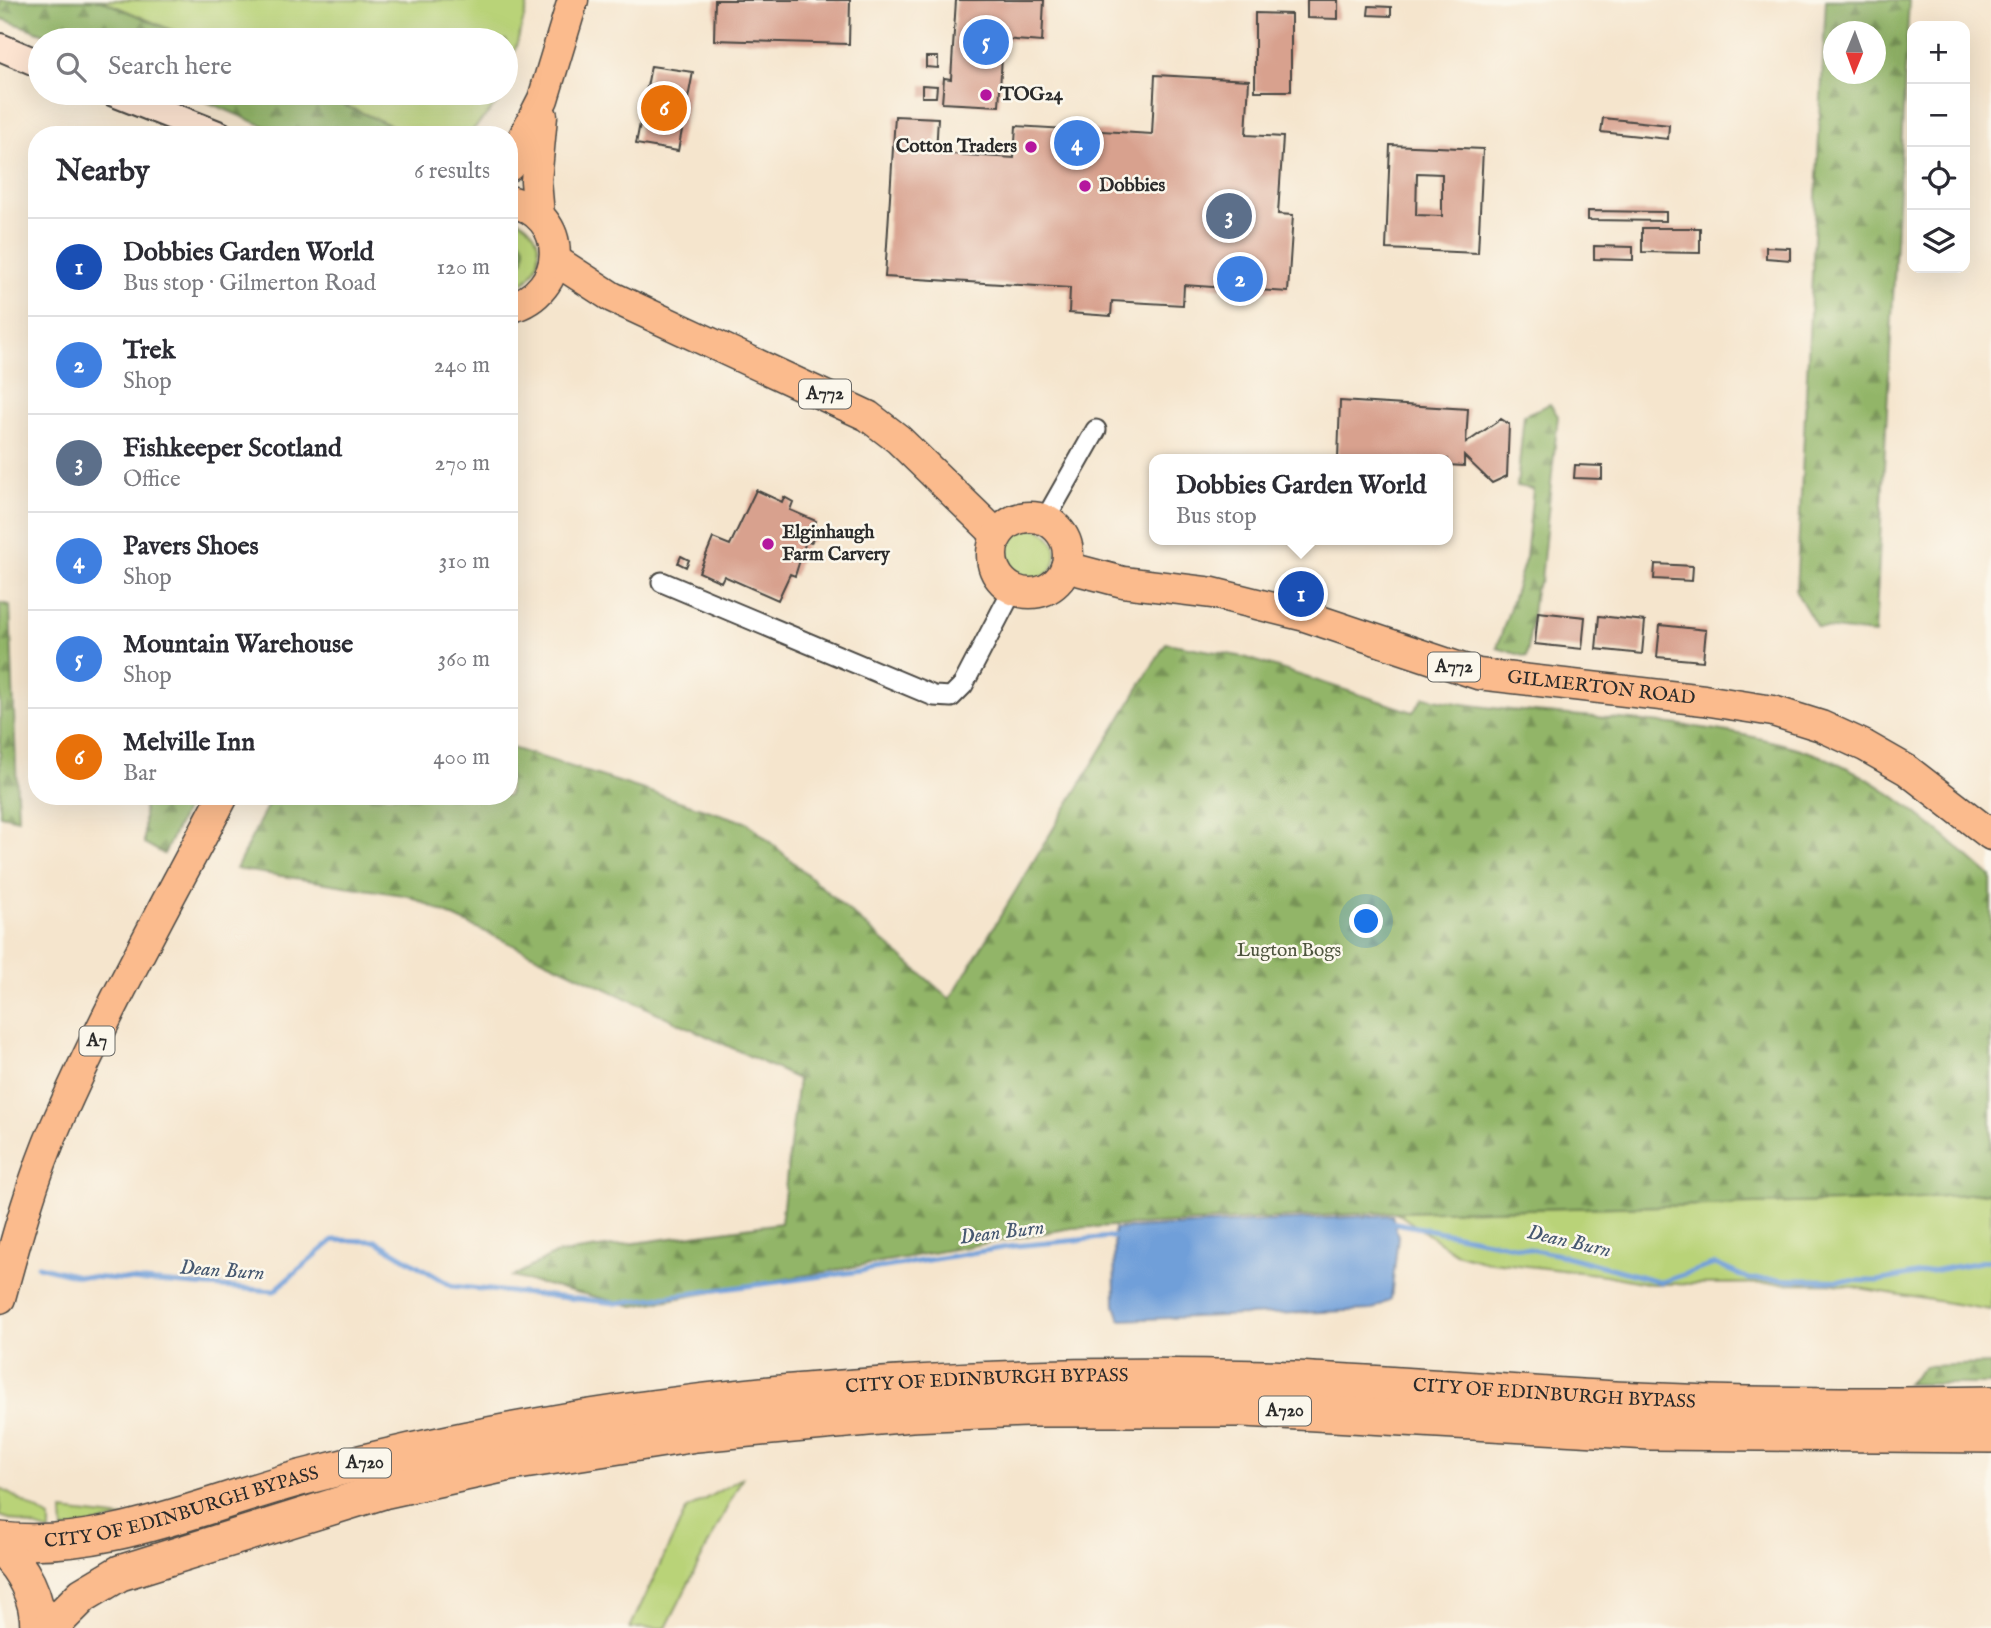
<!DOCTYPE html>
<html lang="en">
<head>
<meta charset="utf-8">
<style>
	body { margin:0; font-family:"IM FELL English",serif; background:#f7f7f7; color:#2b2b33 }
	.controls { position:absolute; right:21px; top:21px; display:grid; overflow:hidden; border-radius:14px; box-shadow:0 7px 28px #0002 }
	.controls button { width:63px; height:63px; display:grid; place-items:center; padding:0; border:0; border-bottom:2px solid #e1e1e2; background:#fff; color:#2b2b33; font:35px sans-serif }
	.compass { position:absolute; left:1823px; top:21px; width:63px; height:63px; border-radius:50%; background:#fff; box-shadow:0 7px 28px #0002; rotate:181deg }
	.you { position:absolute; left:1367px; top:922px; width:24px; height:24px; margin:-18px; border:5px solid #fff; border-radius:50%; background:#1a73e8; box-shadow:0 0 0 10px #1a73e833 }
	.badge { display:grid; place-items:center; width:46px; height:46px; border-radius:50%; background:#ea580c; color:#fff; font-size:23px; font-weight:700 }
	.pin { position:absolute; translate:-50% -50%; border:4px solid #fff; box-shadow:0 2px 7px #0006 }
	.popup { position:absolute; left:1149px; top:454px; width:304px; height:91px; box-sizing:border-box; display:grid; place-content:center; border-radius:14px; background:#fff; filter:drop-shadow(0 2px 5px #0005); font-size:23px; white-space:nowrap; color:#7c7c81 }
	.popup b { font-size:26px; color:#2b2b33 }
	.popup::after { content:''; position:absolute; left:50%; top:100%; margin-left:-14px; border:14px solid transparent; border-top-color:#fff }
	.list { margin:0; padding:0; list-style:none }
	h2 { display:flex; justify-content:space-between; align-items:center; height:91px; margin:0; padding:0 28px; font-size:30px }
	h2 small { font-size:23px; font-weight:400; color:#7c7c81 }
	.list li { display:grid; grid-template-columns:46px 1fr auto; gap:21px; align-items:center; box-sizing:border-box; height:98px; padding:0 28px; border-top:2px solid #e1e1e2 }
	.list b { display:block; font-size:26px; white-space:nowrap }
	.list p { margin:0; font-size:23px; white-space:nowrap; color:#7c7c81 }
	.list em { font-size:23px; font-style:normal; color:#7c7c81 }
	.icon { flex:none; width:38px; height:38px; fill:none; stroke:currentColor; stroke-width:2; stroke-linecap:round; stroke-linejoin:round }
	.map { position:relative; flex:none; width:1991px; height:1628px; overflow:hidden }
	.search { position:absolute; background:#fff; box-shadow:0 7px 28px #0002; left:28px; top:28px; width:490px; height:77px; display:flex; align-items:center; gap:18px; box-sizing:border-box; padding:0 24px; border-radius:38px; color:#7c7c81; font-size:26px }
	.panel { position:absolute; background:#fff; box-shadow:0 7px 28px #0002; left:28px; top:126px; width:490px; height:679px; border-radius:28px }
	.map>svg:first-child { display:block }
	.grass { fill:#b9d378; stroke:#727f52; stroke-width:2 }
	.forest { fill:url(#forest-firs); stroke:#5e704a; stroke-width:2; fill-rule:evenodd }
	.water { fill:#709fd9; stroke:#4e6582; stroke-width:2 }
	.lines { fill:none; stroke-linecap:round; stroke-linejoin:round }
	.stream { stroke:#709fd9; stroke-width:5 }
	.building { fill:#d8a18e; fill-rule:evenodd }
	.street-casing { stroke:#494743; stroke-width:23 }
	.secondary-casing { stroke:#494743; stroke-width:30 }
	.primary-casing { stroke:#494743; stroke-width:33 }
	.highway-casing { stroke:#494743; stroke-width:38 }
	.street { stroke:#fff; stroke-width:19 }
	.secondary { stroke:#fde4d1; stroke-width:26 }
	.primary { stroke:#fbbb8d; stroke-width:30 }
	.highway { stroke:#fbbb8d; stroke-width:35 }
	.poi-dot { fill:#b5179e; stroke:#fbf7ec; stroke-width:2.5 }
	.labels { text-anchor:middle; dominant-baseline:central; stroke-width:5; stroke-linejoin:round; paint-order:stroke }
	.shield { fill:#fbf7ec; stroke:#696865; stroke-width:2 }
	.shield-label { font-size:18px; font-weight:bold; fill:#2b2b2b }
	.poi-label { font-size:19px; font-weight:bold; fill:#2b2b2b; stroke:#fbf7ec; text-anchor:start }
	.street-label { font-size:19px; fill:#2b2b2b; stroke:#fbf7ec }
	.park-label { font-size:19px; fill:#4e553e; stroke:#fbf7ec }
	.water-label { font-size:21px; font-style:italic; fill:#475971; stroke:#fbf7ec }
</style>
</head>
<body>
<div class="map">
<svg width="1991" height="1628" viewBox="0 0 1991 1628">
	<defs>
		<pattern id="forest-firs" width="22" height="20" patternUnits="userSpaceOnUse" patternTransform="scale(1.75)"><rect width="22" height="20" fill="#92b568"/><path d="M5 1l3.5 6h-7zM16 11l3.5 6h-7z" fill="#779356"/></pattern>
	</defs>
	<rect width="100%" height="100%" fill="#fbf7ec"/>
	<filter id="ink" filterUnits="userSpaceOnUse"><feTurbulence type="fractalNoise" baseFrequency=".0143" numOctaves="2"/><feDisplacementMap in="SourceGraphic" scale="14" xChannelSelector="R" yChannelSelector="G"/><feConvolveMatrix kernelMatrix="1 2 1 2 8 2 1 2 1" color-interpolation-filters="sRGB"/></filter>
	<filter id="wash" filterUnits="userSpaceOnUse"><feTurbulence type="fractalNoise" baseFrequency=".00686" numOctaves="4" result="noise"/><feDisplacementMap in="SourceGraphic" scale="28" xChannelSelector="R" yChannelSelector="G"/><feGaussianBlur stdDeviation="1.57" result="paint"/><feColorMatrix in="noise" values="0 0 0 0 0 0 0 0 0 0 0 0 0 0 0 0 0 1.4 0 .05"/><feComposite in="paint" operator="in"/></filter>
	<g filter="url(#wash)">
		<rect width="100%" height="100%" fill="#f5e5cd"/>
		<path class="grass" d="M101 0H529L506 82V40H194Z
			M316 93H503L501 99 468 135H413Z
			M509 216C550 227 548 278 509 290Z
			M1004 554a26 26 0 1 1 52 0a26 26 0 1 1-52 0Z
			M1991 1192V1310L1829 1283 1651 1284 1605 1275 1483 1261 1455 1253 1396 1212 1884 1201Z
			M742 1478 666 1628H630L686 1510Z
			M0 1488 50 1518V1532L0 1516Z
			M62 1511 124 1518 63 1530Z"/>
		<path class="forest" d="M0 0H101L194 40H61L0 18Z
			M1826 0H1909L1875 634 1817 627 1796 592ZM1834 32H1876V74H1834Z
			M186 93H316L413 135H285Z
			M509 235 518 237 525 246 524 259 509 275Z
			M1550 404 1558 416 1541 580 1535 590 1527 657 1497 648 1526 557 1533 489 1517 486 1524 415Z
			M0 603 10 605 18 819 0 815Z
			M1166 643 1244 657 1413 712 1424 697C1554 724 1698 710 1823 757 1883 779 1944 835 1991 877V1192L1884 1201 1396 1212 1072 1228 634 1306 512 1277 555 1254 781 1223 798 1079 409 896 236 869 272 796H509V747L748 823 950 999Z
			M144 796H192L164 854 144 843Z
			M1991 1364V1384H1907L1925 1366Z"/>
		<path class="water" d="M1392 1215 1398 1236 1391 1299 1372 1310 1120 1320 1115 1305 1114 1229Z"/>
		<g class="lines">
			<path class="stream" d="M1386 1221 1565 1256 1662 1282 1715 1264 1749 1279 1877 1281 1991 1260
				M38 1266 78 1276 274 1291 333 1240 376 1241 452 1286 617 1303 854 1272 1014 1246 1122 1236"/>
		</g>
		<g id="blocks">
			<path class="building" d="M715 0H850L849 44 714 40Z
				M956 0H1044L1042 42 1003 39 999 106 942 103 944 78 951 79Z
				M1307 0H1338V19L1307 18Z
				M1369 6 1391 7V16L1368 15Z
				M1255 13 1291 14V91H1255Z
				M926 57H938V68L926 67Z
				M651 66 693 72 678 151 636 144Z
				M1155 75 1249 80 1246 135 1283 137 1278 214 1293 215 1288 292 1184 285 1183 305 1112 301 1111 316 1069 313 1070 288 885 277 895 116 938 118 936 153 1014 158 1016 126 1152 134Z
				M922 85 937 86 936 97H922Z
				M1603 118 1669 125 1668 139 1601 132Z
				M1390 145 1483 149 1478 253 1386 249ZM1417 173 1442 174V216L1416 215Z
				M1588 211 1666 212V221L1588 220Z
				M1642 228H1700V253L1642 252Z
				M1594 246 1633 247V260L1594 259Z
				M1766 247 1790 248V260L1766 258Z
				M1340 401 1468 409 1466 443 1501 419 1509 424 1507 476 1492 483 1464 456V466L1448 465V459H1338Z
				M1575 465 1602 466V479L1574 478Z
				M756 490 782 502 784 497 793 502 790 510 816 521 813 528 817 530 811 543 806 541 795 576 790 574 778 600 724 576 721 582 699 572 713 538 730 545Z
				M681 556 689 560 686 567 678 563Z
				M1655 564 1693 566 1692 581 1654 579Z
				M1538 612 1585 617 1582 649 1535 644Z
				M1599 616 1645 621 1642 654 1596 649Z
				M1660 625 1706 630 1703 661 1657 657Z"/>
		</g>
	</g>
	<g filter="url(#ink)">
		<use href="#blocks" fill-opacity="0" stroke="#494743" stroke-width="2"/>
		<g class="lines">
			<defs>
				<path id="street" d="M1045 520 1096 430
					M662 582 934 696 951 697 963 685 1013 589"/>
				<path id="secondary" d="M0 47 40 64
					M114 93 220 135"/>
				<g id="primary">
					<path d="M509 166 543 99 573 0"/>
					<path d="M509 201C571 214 569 292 509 308"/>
					<path d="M539 215 536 181 542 116"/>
					<path d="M555 260 612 297 868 416 898 439 997 535"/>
					<circle cx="1030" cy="555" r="38"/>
					<path id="s1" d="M1066 567 1123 582 1213 593 1305 616 1478 674 1704 700 1773 711 1821 726 1865 746 1907 770 1991 835"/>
					<path d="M0 1298C16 1240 32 1180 56 1125 105 1013 166 905 223 796"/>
				</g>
				<g id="highway">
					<path id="s2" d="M0 1540C102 1552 206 1503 304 1477 459 1436 621 1408 781 1393 942 1378 1103 1373 1265 1378 1389 1382 1513 1394 1638 1400 1755 1406 1874 1406 1991 1404"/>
					<path d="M0 1548C23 1567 38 1598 38 1628"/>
					<path d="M50 1628 83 1595 120 1573 383 1491 511 1463 696 1434 911 1414 1026 1409H1243L1650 1432 1991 1435"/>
				</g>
			</defs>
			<use href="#street" class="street-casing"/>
			<use href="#secondary" class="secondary-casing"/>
			<use href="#primary" class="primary-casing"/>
			<use href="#highway" class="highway-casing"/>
			<use href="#street" class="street"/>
			<use href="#secondary" class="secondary"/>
			<use href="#primary" class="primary"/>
			<use href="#highway" class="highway"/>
		</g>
	</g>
	<g class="poi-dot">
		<circle cx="986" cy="95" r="7"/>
		<circle cx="1031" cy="147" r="7"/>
		<circle cx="1085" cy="186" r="7"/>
		<circle cx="768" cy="544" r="7"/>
	</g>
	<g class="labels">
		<g class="shield">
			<rect x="799" y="379.5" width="52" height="29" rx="5"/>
			<rect x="1428" y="652.5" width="52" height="29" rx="5"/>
			<rect x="79.5" y="1026.5" width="35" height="29" rx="5"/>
			<rect x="1259" y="1396.5" width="52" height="29" rx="5"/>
			<rect x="339" y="1448.5" width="52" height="29" rx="5"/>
		</g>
		<g class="shield-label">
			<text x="825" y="394">A772</text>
			<text x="1454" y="667">A772</text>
			<text x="97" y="1041">A7</text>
			<text x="1285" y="1411">A720</text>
			<text x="365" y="1463">A720</text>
		</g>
		<g class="poi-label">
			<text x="1000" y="95">TOG24</text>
			<text x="1017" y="147" text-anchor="end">Cotton Traders</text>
			<text x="1099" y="186">Dobbies</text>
			<text x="782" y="533">Elginhaugh<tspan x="782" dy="22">Farm Carvery</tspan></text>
		</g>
		<g class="street-label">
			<text stroke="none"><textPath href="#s1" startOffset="551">GILMERTON ROAD</textPath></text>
			<text stroke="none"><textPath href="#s2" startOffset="1004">CITY OF EDINBURGH BYPASS</textPath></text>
			<text stroke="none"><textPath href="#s2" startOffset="1572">CITY OF EDINBURGH BYPASS</textPath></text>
			<text stroke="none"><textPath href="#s2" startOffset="186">CITY OF EDINBURGH BYPASS</textPath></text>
		</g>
		<g class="park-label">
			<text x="1289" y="951">Lugton Bogs</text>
		</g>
		<g class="water-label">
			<text transform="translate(1002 1233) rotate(-7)">Dean Burn</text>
			<text transform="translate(1569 1242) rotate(13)">Dean Burn</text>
			<text transform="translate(222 1271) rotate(4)">Dean Burn</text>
		</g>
	</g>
</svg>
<div class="controls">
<button>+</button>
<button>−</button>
<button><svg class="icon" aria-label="locate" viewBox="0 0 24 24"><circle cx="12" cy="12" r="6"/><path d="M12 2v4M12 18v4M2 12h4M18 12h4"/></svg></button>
<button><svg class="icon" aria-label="layers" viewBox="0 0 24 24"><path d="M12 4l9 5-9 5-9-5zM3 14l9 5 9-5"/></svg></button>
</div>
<svg class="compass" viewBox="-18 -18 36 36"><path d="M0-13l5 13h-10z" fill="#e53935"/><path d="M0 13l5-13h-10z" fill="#7c7c81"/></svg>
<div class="you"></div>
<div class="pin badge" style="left:1301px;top:594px;background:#1a4fb4">1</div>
<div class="popup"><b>Dobbies Garden World</b>Bus stop</div>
<div class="pin badge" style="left:1240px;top:279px;background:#3f7fe0">2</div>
<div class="pin badge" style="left:1229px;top:216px;background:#5c6f8a">3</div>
<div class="pin badge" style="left:1077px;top:143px;background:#3f7fe0">4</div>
<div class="pin badge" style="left:986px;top:42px;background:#3f7fe0">5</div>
<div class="pin badge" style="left:664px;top:108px;background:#e8710a">6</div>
<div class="search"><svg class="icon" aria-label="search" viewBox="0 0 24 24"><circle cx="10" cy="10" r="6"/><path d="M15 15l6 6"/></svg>Search here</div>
<section class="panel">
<h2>Nearby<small>6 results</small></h2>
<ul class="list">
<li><span class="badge" style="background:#1a4fb4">1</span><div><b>Dobbies Garden World</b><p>Bus stop · Gilmerton Road</p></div><em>120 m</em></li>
<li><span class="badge" style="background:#3f7fe0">2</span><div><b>Trek</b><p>Shop</p></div><em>240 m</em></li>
<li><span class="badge" style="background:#5c6f8a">3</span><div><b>Fishkeeper Scotland</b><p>Office</p></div><em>270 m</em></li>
<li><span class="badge" style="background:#3f7fe0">4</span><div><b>Pavers Shoes</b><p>Shop</p></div><em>310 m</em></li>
<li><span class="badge" style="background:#3f7fe0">5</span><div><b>Mountain Warehouse</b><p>Shop</p></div><em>360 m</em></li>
<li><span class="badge" style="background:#e8710a">6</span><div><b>Melville Inn</b><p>Bar</p></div><em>400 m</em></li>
</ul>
</section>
</div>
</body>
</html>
